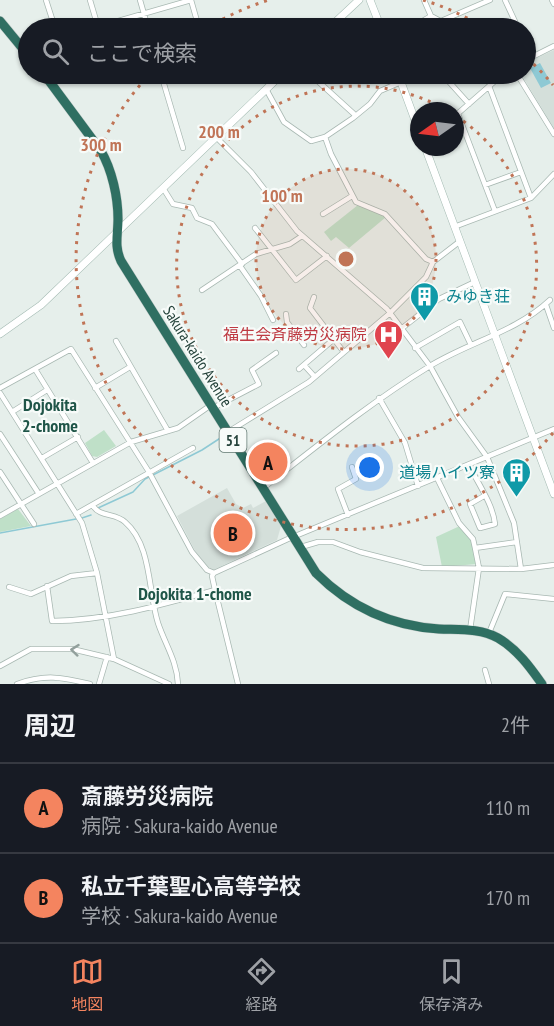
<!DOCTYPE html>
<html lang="ja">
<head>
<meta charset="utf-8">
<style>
	body { margin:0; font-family:"PT Sans Narrow","Noto Sans JP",sans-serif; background:#242831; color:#f1f3f6 }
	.compass { position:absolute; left:410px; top:102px; width:54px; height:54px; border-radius:50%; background:#171b24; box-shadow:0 2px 4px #0004; rotate:256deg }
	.you { position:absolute; left:370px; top:468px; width:21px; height:21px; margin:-15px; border:4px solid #fff; border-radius:50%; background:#1a73e8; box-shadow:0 0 0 9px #1a73e833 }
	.badge { display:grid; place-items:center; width:39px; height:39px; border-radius:50%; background:#f4845f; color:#111; font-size:20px; font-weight:700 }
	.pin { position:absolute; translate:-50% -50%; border:3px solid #fff; box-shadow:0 2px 6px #0006 }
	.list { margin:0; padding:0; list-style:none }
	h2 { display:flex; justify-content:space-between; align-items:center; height:78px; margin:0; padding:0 24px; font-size:26px }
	h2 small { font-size:20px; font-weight:400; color:#9ea1a6 }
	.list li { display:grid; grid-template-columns:39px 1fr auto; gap:18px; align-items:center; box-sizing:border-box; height:90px; padding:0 24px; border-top:2px solid #363941 }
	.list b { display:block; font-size:22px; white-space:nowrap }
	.list p { margin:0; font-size:20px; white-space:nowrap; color:#9ea1a6 }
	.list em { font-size:20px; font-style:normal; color:#9ea1a6 }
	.icon { flex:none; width:33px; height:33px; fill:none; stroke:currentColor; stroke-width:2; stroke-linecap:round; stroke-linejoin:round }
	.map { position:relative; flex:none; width:554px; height:684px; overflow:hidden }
	.search { position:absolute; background:#171b24; box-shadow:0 2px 4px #0004; left:18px; right:18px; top:18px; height:66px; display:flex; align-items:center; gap:15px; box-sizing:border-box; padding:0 21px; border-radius:33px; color:#9ea1a6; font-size:22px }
	.sheet { height:258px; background:#171b24 }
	nav { display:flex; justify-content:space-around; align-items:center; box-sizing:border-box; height:84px; border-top:2px solid #363941; background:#171b24; font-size:16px; color:#9ea1a6 }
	nav a { display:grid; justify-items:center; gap:3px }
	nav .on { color:#f4845f }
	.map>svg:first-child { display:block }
	.built { fill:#d4dfda }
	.green { fill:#bfe0c8 }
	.water { fill:#8ec9d4 }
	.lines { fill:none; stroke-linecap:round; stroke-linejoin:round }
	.stream { stroke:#8ec9d4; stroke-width:1.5 }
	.street-casing { stroke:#a8b8b2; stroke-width:6 }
	.secondary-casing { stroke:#a4bbb3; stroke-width:8 }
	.highway-casing { stroke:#c2cac8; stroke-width:10 }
	.street { stroke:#fff; stroke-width:4.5 }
	.secondary { stroke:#fff; stroke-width:7 }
	.highway { stroke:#2f6f62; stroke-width:9 }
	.oneway { stroke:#92a09c }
	.ring { fill:none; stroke:#c07456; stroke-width:3; stroke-dasharray:3 6 }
	.labels { text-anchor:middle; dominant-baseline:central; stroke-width:4.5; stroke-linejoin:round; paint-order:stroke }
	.shield { fill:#f7fbf9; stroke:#637a73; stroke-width:1.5 }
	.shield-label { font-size:15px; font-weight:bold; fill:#24423a }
	.culture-label { font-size:16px; fill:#0d838f; stroke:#f7fbf9; text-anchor:start }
	.health-label { font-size:16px; fill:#be3a42; stroke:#f7fbf9; text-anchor:end }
	.street-label { font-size:16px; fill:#24423a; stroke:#f7fbf9 }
	.neighbourhood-label { font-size:18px; font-weight:bold; fill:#1f5548; stroke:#f7fbf9 }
	.centre { fill:#c07456; stroke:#f7fbf9; stroke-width:3 }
	.ring-label { font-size:18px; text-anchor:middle; font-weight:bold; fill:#c07456; stroke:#f7fbf9; stroke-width:4.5; stroke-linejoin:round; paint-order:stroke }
</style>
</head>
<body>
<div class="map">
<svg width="554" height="684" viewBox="0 0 554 684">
	<rect width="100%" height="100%" fill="#e6efeb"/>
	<path class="built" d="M554 50V128L521 74H526V63Z
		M227 488 236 504 243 508 251 504 253 508 266 501 281 526 277 540 211 571 202 564 177 516Z"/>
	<path class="green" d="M358 205 386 217 349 248 336 237 331 241 324 232Z
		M104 430 116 446 97 457 92 456 85 443Z
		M18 509 31 526 0 532V519Z
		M462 525 472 539 477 564 442 567 436 537Z"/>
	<path class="water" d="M540 63 551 83 541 88 530 68Z"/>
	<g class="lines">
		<path class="stream" d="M98 508 133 492 145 479 202 450 225 435
			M82 518 91 515
			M0 533 76 519"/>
		<defs>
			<path id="street" d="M46 0 55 28
				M90 0 98 27
				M140 0 148 28
				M191 0 199 28
				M424 0 431 16 453 28
				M505 0 518 28
				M552 0 554 4
				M441 21 490 0
				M94 28 191 0
				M411 28 431 16
				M526 46 531 57
				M526 60 554 46
				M161 74 183 148
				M310 74 354 114
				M442 74 469 104
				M517 74 554 134
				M489 86 531 198
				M266 89 284 122 311 141 325 137 353 118 370 104 380 91 420 74
				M458 114 495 211
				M455 116 503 74
				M216 137 251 172 297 231 387 309 430 366 458 417 487 457 514 523 521 569
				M325 137 331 154 356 202 385 214 426 259 433 262
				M485 185 521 172
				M163 188 173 204 192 208 197 218 212 224 242 264
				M323 214 352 196
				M454 227 531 198 554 174
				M255 228 296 280 327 256
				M240 266 261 296 273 320
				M202 290 256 254 290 244 302 236
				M314 297 310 308 343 351
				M546 305 554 328
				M286 314 287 322 304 345
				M401 329 439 299 475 282
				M116 341 168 431
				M415 348 460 322 471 345
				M304 365 314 376
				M35 369 93 463
				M299 369 334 339
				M0 388 71 349 149 472 192 552 207 570 214 573
				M95 388 130 367
				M0 393 82 523 97 573 114 659
				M379 398 405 443 418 486
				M213 408 259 384 252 370 276 353
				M12 412 47 390
				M228 432 309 382 390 313 426 277 433 262 459 242
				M0 434 39 494
				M42 458 78 437
				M469 465C477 482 493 504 495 524L480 528 470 504 484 496
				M0 472 34 524
				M437 478 459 523 473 539 475 548
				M262 489C317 446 371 402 430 366 469 342 516 332 550 300
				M93 506C100 517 116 513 125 522 152 545 148 592 158 623 165 644 177 661 178 684
				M76 514 193 448
				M348 515 338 489 356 479 352 467
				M0 516 131 442 178 428 211 405
				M301 547 318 542H333L360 552 423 568 521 569 554 565
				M47 586 52 621C106 621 162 605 215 590L212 576 214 573 288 539 554 429
				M9 587 31 594 71 576 97 573
				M215 590 238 684
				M470 630 479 568 475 548 517 542
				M489 633 505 594 554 599
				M0 666 31 649H72L114 659 169 684
				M485 670 489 684
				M17 684C45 674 61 677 90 684
				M99 684 107 657"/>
			<path id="secondary" d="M370 0 381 28
				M329 28 359 0
				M398 74 419 131
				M425 147 554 494
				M0 334 41 305 282 74"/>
			<path id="highway" d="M0 21 28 55
				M44 74 101 151C112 170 118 197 118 219 118 235 114 246 121 261L316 573C350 607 391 626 439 629 458 630 480 628 498 638 517 649 530 667 542 684"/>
		</defs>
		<use href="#street" class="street-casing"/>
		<use href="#secondary" class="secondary-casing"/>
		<use href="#highway" class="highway-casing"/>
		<use href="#street" class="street"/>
		<use href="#secondary" class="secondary"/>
		<use href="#highway" class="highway"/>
	</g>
	<defs><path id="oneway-chevron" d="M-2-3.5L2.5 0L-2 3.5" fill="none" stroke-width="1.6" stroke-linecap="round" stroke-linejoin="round" transform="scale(1.5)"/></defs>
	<use class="oneway" href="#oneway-chevron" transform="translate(75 650) rotate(-174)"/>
	<circle cx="346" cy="259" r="90" fill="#c07456" fill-opacity=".12"/>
	<g class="ring">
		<circle cx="346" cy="259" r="90"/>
		<path d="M456 116A180 180 0 1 1 448 111"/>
		<path d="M553 433A270 270 0 1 1 149 75M207 28A270 270 0 0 1 269 0M423 0A270 270 0 0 1 485 28M527 58A270 270 0 0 1 553 85"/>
	</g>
	<defs>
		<symbol id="building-pin" viewBox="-11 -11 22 30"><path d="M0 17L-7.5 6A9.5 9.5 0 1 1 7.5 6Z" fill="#0f9aa8" stroke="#f7fbf9"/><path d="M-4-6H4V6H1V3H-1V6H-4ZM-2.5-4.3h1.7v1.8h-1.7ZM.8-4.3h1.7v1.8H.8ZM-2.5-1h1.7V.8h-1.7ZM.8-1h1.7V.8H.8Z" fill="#fff"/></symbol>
		<symbol id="hospital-pin" viewBox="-11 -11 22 30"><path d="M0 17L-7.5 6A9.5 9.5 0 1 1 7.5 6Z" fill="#e0444e" stroke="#f7fbf9"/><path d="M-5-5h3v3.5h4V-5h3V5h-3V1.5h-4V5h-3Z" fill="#fff"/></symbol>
	</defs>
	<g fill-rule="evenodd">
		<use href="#building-pin" x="408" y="280" width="33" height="45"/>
		<use href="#hospital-pin" x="372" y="318" width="33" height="45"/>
		<use href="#building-pin" x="500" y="456" width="33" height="45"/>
	</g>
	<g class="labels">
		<rect class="shield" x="219.5" y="428" width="27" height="24" rx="4.5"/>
		<g class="shield-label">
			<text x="233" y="440">51</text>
		</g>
		<g class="culture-label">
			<text x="446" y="296">みゆき荘</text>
			<text x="495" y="472" text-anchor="end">道場ハイツ寮</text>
		</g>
		<g class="health-label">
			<text x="367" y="334">福生会斉藤労災病院</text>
		</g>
		<g class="street-label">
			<text transform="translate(198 356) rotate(58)">Sakura-kaido Avenue</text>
		</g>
		<g class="neighbourhood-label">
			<text x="50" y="404">Dojokita<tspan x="50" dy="21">2-chome</tspan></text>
			<text x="195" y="593">Dojokita 1-chome</text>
		</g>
	</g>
	<circle cx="346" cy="259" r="9" class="centre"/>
	<g class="ring-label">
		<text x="219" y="138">200 m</text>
		<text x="101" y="151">300 m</text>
		<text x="282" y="202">100 m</text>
	</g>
</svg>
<svg class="compass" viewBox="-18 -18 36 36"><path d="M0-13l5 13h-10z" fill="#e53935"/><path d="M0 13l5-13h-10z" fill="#9ea1a6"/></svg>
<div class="you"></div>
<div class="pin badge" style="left:268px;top:462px">A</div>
<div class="pin badge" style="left:233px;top:533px">B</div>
<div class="search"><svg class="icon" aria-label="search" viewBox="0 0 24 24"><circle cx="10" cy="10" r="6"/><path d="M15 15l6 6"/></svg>ここで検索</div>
</div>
<section class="sheet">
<h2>周辺<small>2件</small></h2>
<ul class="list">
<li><span class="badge">A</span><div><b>斎藤労災病院</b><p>病院 · Sakura-kaido Avenue</p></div><em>110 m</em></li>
<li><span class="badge">B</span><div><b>私立千葉聖心高等学校</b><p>学校 · Sakura-kaido Avenue</p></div><em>170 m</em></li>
</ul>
</section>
<nav>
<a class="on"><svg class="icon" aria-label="map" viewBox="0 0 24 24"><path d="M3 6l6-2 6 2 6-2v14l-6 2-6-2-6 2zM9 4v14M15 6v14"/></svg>地図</a>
<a><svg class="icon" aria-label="directions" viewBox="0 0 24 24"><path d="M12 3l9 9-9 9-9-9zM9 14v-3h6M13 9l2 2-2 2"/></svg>経路</a>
<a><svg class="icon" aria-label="saved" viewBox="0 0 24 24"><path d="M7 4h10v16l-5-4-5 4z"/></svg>保存済み</a>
</nav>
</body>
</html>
